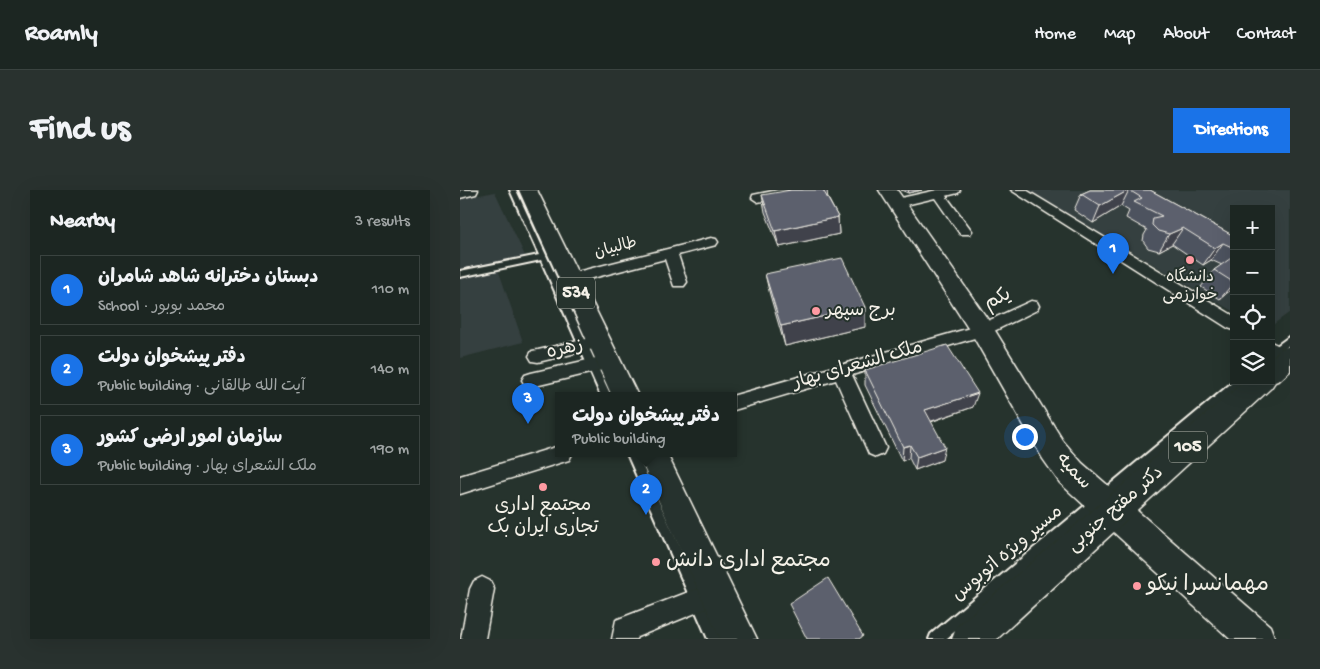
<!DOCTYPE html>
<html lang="en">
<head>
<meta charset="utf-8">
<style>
	body { margin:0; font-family:"Gochi Hand","Playpen Sans Arabic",sans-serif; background:#29322f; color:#f1f3f6 }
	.controls { position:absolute; right:15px; top:15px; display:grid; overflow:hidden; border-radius:0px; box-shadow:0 5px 20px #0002 }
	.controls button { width:45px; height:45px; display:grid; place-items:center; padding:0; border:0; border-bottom:1px solid #3a4340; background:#1c2622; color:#f1f3f6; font:25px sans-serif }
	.you { position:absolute; left:564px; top:246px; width:18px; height:18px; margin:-12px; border:4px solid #fff; border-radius:50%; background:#1a73e8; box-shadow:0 0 0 8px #1a73e833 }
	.badge { display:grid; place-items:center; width:32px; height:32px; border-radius:50%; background:#1a73e8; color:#fff; font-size:16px; font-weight:700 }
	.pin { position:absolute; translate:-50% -41px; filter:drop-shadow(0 1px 2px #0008) }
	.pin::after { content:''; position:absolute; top:26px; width:18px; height:15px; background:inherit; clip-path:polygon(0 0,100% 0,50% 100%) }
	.popup { position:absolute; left:95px; top:202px; width:182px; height:65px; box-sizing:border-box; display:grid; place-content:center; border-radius:0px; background:#1c2622; filter:drop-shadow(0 1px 4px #0005); font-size:16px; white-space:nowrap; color:#a0a5a5 }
	.popup b { font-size:19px; color:#f1f3f6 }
	.popup::after { content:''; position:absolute; left:50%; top:100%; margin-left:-10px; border:10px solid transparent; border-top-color:#1c2622 }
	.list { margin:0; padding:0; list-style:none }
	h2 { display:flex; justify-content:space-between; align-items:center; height:65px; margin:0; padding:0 20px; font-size:21px }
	h2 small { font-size:16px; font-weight:400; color:#a0a5a5 }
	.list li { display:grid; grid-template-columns:32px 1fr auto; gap:15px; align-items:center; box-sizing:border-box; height:70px; margin:0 10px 10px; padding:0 10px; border:1px solid #3a4340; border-radius:0px }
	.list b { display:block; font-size:19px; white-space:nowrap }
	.list p { margin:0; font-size:16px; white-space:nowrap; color:#a0a5a5 }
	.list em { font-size:16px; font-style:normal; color:#a0a5a5 }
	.icon { flex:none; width:28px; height:28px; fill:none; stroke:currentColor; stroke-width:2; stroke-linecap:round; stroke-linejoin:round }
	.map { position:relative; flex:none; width:830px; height:449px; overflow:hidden; border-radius:0px }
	header { display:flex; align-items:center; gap:30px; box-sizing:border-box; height:70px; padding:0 25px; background:#1c2622; border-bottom:1px solid #3a4340 }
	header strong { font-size:24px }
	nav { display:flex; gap:28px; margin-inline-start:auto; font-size:18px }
	.intro { display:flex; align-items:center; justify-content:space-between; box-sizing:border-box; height:120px; padding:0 30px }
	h1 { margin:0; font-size:35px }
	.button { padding:12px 22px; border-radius:0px; background:#1a73e8; color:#fff; font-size:18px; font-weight:700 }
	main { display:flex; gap:30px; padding:0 30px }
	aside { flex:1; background:#1c2622; border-radius:0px; box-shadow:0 5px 20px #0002 }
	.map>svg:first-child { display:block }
	.built { fill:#364040 }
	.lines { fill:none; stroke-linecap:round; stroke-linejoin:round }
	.service-casing { stroke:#f4f1e8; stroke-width:4 }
	.minor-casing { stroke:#f4f1e8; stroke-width:3 }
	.secondary-casing { stroke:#f4f1e8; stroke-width:3 }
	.primary-casing { stroke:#f4f1e8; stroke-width:3 }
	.service { fill:#26332d; fill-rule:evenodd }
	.minor { fill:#26332d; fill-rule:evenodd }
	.secondary { fill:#26332d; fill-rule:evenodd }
	.primary { fill:#26332d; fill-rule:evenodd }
	.wall { fill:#4e535e; stroke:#f4f1e8 }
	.shaded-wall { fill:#40434c; stroke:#f4f1e8 }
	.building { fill:#5b606d; stroke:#f4f1e8 }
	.poi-dot { fill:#ff9aa2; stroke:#26332d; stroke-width:2 }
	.labels { text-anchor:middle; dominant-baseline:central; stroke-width:4; stroke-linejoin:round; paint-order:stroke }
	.far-street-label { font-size:16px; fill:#f4f1e8; stroke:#26332d }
	.far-poi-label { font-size:16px; fill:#f4f1e8; stroke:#26332d }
	.shield { fill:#26332d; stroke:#b6b8b0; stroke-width:1 }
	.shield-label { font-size:18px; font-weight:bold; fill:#f4f1e8 }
	.street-label { font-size:19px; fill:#f4f1e8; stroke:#26332d }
	.poi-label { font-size:19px; fill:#f4f1e8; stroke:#26332d; text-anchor:start }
	.near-poi-label { font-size:22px; fill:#f4f1e8; stroke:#26332d; text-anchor:start }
</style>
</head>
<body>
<header>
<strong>Roamly</strong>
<nav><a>Home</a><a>Map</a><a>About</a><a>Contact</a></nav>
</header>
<div class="intro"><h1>Find us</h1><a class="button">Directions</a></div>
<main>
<aside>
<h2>Nearby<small>3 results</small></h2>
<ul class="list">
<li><span class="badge">1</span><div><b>دبستان دخترانه شاهد شامران</b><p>School · محمد بوبور</p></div><em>110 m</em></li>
<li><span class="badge">2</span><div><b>دفتر پیشخوان دولت</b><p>Public building · آیت الله طالقانی</p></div><em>140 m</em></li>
<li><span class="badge">3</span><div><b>سازمان امور ارضی کشور</b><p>Public building · ملک الشعرای بهار</p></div><em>190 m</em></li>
</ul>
</aside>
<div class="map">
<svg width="830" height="449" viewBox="0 0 830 449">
	<rect width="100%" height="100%" fill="#26332d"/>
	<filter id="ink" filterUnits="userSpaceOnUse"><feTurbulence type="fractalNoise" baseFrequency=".02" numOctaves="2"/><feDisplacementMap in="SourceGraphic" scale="10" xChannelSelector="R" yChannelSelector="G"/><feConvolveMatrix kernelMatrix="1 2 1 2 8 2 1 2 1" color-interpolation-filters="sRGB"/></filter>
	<g filter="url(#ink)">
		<path class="built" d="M567 0H830V122L811 136V19H774V122Z
			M35 2 66 68 38 79 63 152 0 168V9Z"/>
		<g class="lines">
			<defs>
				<path id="service" d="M50 0H56L151 206H141L81 70 0 87V81L79 65Z
					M830 146V154L815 167 811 168V160Z
					M774 191H786L486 449H469L471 444Z
					M167 264H177L262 449H248Z"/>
				<path id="minor" d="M318 0H342L340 3 298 12 292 8 293 5Z
					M477 0H500L498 3 486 6 512 41 510 44H500L475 8 437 17 431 13 432 10Z
					M551 0H566L774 126V140L768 138Z
					M251 48 256 49 258 52 256 55 218 65 227 92 224 96H214L205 69 110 94 105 93 102 89 105 85Z
					M571 111 577 112 579 116 577 120 528 144 392 185 426 258 423 264 416 267 409 264 376 190 274 220V206H272L517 136Z
					M140 146 146 148 148 152 146 156 78 172 72 171 69 166 72 161 78 160Z
					M811 152 830 161V176L811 166Z
					M149 165 155 167 158 172 155 177 71 197 65 195 62 190 65 185 71 183Z
					M99 256V264H112L109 270 0 304V286Z
					M22 387 30 391 34 399 25 449H1L10 399 14 391Z
					M257 391 265 395 269 403 265 411 177 447 176 449H152L156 430Z"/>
				<path id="secondary" d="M0 0H18L16 4 0 8Z
					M419 0H437L531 134 603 251 622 273 810 436 815 449H770L600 293 583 269 513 146Z"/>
				<path id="primary" d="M59 0H77L178 206H152Z
					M830 156V181L820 190 815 192 811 198 537 449H492L497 436 784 191H811V168L821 159Z
					M178 264H207L297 449H260Z"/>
			</defs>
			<use href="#service" class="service-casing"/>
			<use href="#minor" class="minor-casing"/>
			<use href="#secondary" class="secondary-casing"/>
			<use href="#primary" class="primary-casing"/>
			<use href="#service" class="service"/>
			<use href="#minor" class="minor"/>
			<use href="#secondary" class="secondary"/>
			<use href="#primary" class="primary"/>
		</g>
		<path class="wall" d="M441 0H462L448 3Z
			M630 0H690L774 46V97L760 109 741 97 754 80 762 75 751 70 743 75 712 54 699 61 688 58 683 51 684 45 687 40 666 28 669 21 661 16 633 33 614 20 621 4Z
			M302 5 368 8 378 27 379 44 319 57 305 22Z
			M305 84 405 137 325 156 310 105Z
			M405 180 513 217 471 232 482 270 455 280 449 268 442 271 405 195Z"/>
		<path class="shaded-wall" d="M361 0H367L368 10Z
			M449 0H462L448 3Z
			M669 0 661 16 633 33 640 16Z
			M378 27 379 44 319 57 315 41Z
			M723 38 712 54 699 61 709 44Z
			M763 53 751 70 743 75 755 58Z
			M774 92V97L760 109Z
			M405 117V137L325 156 321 136Z
			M518 203 513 217 463 234 465 220Z
			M450 255 449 268 442 271 443 257Z
			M485 257 482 270 455 280 457 267Z"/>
		<path class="building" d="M331 0H363L378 27 315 41 302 5Z
			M630 0H669L640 16 621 4Z
			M669 0H690L774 46V58L763 53 755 58 723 38 709 44 698 41 692 35 693 28 702 26 674 12 682 8Z
			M774 66V92H773L754 80Z
			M382 68 405 117 321 136 305 84Z
			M487 155 518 203 465 220 485 257 457 267 450 255 443 257 405 180Z
			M368 388 403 446 399 449H347L329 414Z"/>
	</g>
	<g class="poi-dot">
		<circle cx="730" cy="70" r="5"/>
		<circle cx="356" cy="121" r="5"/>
		<circle cx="83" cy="297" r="5"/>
		<circle cx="196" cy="372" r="5"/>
		<circle cx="677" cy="396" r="5"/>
	</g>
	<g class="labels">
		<g class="far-street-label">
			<text transform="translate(156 59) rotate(-15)">طالبیان</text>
		</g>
		<g class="far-poi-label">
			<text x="730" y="88">دانشگاه<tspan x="730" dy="18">خوارزمی</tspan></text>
		</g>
		<g class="shield">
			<rect x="97" y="87.5" width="38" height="31" rx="4"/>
			<rect x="709" y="241.5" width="38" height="31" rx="4"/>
		</g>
		<g class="shield-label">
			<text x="116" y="103">534</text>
			<text x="728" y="257">105</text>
		</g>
		<g class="street-label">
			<text transform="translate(538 110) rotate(-26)">یکم</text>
			<text transform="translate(105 160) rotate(-13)">زهره</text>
			<text transform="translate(398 176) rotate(-16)">ملک الشعرای بهار</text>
			<text transform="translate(613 282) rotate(47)">سمیه</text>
			<text transform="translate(656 320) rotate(-41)">دکتر مفتح جنوبی</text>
			<text transform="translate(548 364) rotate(-40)">مسیر ویژه اتوبوس</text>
		</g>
		<g class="poi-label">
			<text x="366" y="121">برج سپهر</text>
			<text x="83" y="316" text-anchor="middle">مجتمع اداری<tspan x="83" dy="22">تجاری ایران بک</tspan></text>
		</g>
		<g class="near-poi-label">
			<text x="206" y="372">مجتمع اداری دانش</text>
			<text x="687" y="396">مهمانسرا نیکو</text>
		</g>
	</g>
</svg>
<div class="controls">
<button>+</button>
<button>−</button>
<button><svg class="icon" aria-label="locate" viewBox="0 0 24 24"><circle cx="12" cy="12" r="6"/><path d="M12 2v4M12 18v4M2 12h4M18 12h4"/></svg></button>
<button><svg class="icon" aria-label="layers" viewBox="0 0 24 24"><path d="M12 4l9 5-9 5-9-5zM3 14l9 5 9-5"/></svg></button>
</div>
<div class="you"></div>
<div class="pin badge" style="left:653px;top:84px">1</div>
<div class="pin badge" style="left:186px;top:325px">2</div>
<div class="popup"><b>دفتر پیشخوان دولت</b>Public building</div>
<div class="pin badge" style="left:68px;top:234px">3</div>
</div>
</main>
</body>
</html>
